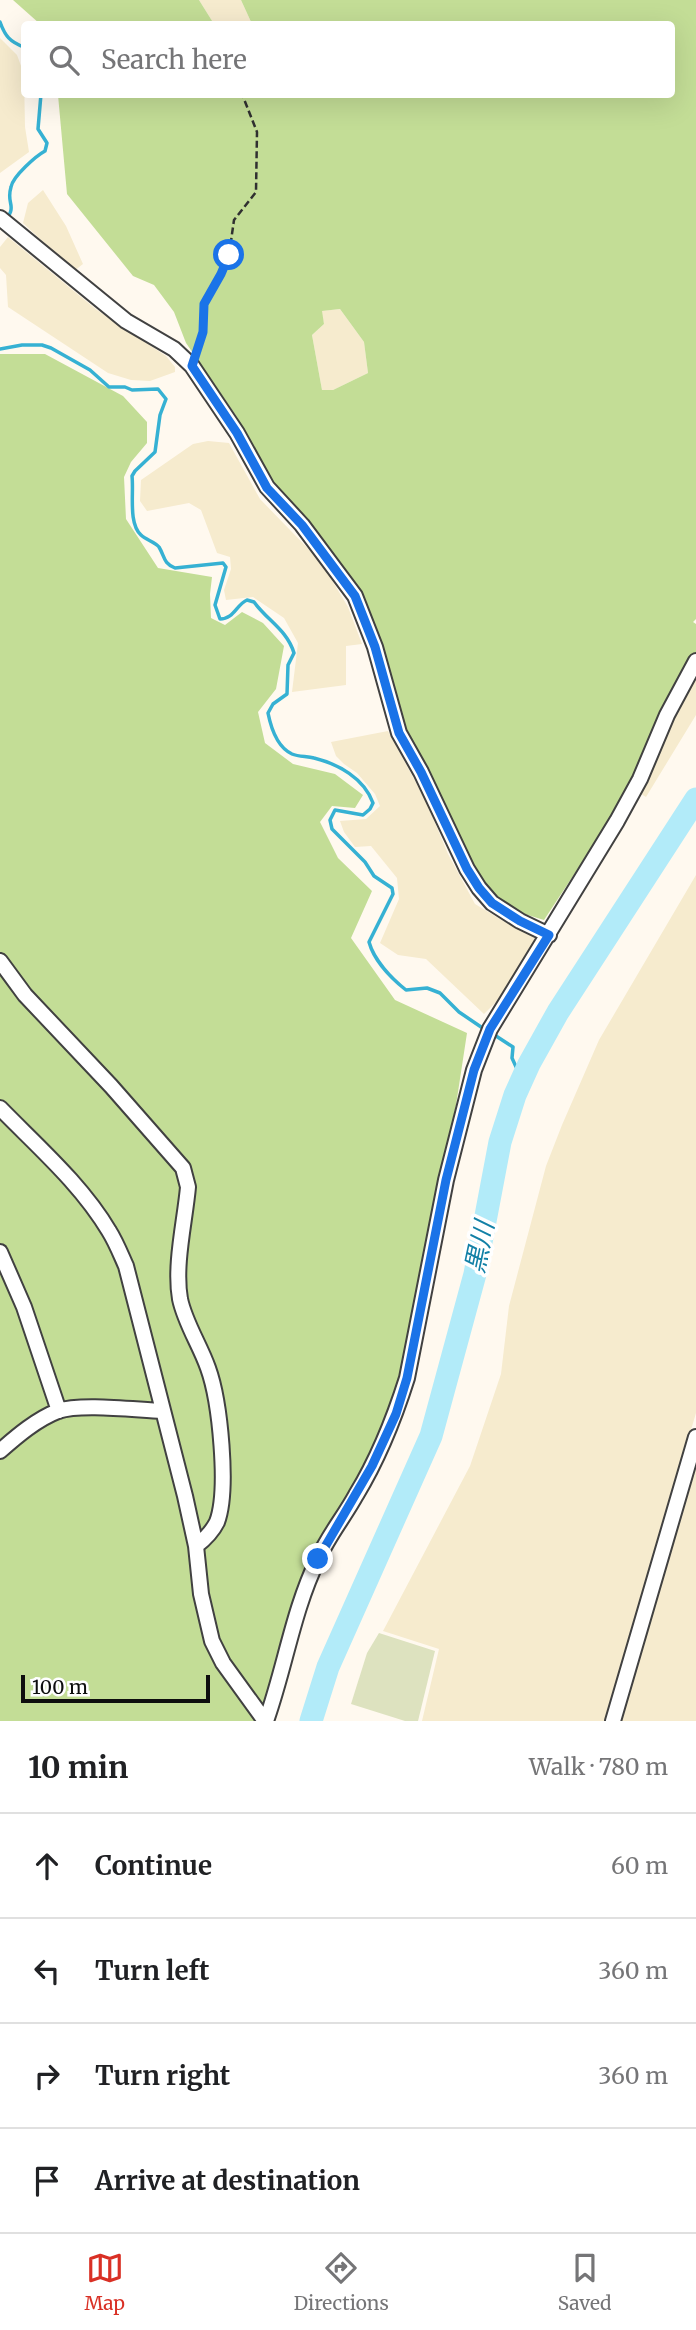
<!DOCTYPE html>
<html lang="en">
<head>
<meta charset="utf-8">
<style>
	body { margin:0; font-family:Merriweather,"Noto Sans JP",serif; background:#f2f2f2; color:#202124 }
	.scale { position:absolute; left:21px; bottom:18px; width:189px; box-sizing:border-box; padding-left:7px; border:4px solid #0e0e0e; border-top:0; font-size:19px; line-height:24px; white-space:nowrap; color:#0e0e0e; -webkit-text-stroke:5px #fff; paint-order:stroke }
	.stop { position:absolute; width:21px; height:21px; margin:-16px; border:5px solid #1a73e8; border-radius:50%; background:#fff }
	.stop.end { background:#1a73e8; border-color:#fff; box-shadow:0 2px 7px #0008 }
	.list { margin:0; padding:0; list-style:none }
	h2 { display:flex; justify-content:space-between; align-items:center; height:91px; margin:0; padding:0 28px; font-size:30px }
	h2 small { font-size:23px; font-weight:400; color:#757577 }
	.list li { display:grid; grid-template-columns:46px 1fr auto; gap:21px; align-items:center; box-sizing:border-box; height:105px; padding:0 28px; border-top:2px solid #e0e0e0 }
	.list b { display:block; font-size:26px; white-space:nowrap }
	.list em { font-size:23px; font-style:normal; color:#757577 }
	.icon { flex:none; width:38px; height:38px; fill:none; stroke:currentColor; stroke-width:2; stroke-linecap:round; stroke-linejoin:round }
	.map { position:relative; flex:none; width:696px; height:1721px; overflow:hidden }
	.search { position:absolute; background:#fff; box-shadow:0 7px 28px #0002; left:21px; right:21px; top:21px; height:77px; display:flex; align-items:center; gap:18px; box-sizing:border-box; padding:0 24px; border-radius:7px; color:#757577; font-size:26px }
	.sheet { height:511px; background:#fff }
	nav { display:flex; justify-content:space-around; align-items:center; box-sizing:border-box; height:98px; border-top:2px solid #e0e0e0; background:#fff; font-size:19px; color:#757577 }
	nav a { display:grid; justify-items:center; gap:4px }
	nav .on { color:#d93025 }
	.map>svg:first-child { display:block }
	.farmland { fill:#f6ebce }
	.forest { fill:#c3dd96; fill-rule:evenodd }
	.cemetery { fill:#dde2bf }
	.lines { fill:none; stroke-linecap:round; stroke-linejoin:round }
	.stream { stroke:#36b1d3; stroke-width:3.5 }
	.river { stroke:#b2ebf9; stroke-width:23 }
	.minor-casing { stroke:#414141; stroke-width:18 }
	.path { stroke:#303030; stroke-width:2.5; stroke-dasharray:7 3.5; stroke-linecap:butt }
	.minor { stroke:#fff; stroke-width:14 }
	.route { stroke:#1a73e8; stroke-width:9 }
	.labels { text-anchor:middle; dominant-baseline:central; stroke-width:7; stroke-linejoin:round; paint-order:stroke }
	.water-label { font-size:26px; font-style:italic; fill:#1280a6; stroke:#fff }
</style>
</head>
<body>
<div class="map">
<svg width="696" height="1721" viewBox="0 0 696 1721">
	<rect width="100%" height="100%" fill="#fff9ef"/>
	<path class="farmland" d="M199 0H241L252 24H214Z
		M0 38 17 55 24 74 25 127 29 152 0 173Z
		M43 190 66 226 83 264 74 271 23 223 28 203Z
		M8 237 97 310 166 356 175 367V372L150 381 131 380 108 373 8 307 6 275 0 268V247Z
		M340 309 364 342 368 373 333 390H322L312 335 324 324 321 311Z
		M208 441 229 443 260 499 321 562 348 607 362 644 346 646V685L292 692 298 643 284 618 253 597 226 600 224 590 231 569 230 557 217 553 201 510 189 503 147 511 140 501 141 480 193 444Z
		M696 673V715L646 797 641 794 664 736Z
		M388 731 426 801 448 854 475 904 505 922 534 934 535 942 499 999 484 1014 426 959 398 955 380 943 399 899 397 878 371 846 355 847 344 832 340 821 366 819 380 806 375 794 357 773 344 764 336 756 331 742Z
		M696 875V1413L605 1721H422L439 1649 383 1631 470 1466 501 1374 509 1306 546 1166 562 1125 599 1040Z
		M696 1464V1721H619L692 1471Z"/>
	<path class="forest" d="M13 0H199L214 24H40Z
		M241 0H696V619L693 622 696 624V655L631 788 544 920 518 912 495 896 470 862 404 731 358 594 270 484 237 417 186 343 174 312 154 285 133 276 67 194 58 95 672 94V24H252ZM340 309 364 342 368 373 333 390H322L312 335 324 324 322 311Z
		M0 354H45L123 396 147 422V443L131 462 124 477 126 519 158 568 212 577 210 594 211 618 225 625 242 612 263 623 284 646 276 689 258 712 265 743 293 764 335 774 363 795 355 808 332 806 320 822 338 858 372 891 351 938 395 1000 467 1033 456 1105 426 1239 408 1347 393 1406 368 1463 347 1500 261 1721H0Z"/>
	<path class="cemetery" d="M379 1633 435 1651 418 1721H405L351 1704 367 1653Z"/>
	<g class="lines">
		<path class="stream" d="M0 22C5 36 10 42 24 47
			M0 227C21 204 5 207 11 187 13 176 36 156 45 151L47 143 38 129 41 94
			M0 349 22 345H42L51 348 90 370 109 387H125L132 390 158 389 166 399 160 415 155 452 135 471 132 476C134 493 128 523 141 535 146 540 155 542 159 547 165 557 163 563 175 568L223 563 226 567 215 605 220 619C234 619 236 605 247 600L254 602C268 621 287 630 294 653L288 665 287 694 273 704 268 713C271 728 277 747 292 754 299 757 307 756 314 758 338 764 364 778 373 803L370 809 363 815 335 810 330 820 332 829 365 862 374 876 392 888 393 894 369 942C374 960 391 978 406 990L427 988 440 993 459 1012 487 1031
			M493 1034 513 1047 512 1058 522 1080"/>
		<path class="river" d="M311 1721 328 1667 431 1436 475 1274 500 1142 515 1095 529 1064 558 1012 696 799"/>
		<defs>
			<path id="minor" d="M0 218 126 321 174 349 192 366 237 433 267 487 302 525 355 596 375 647 399 733 421 772 467 869 479 888 492 903 520 921 549 935
				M0 961 25 995 111 1086 183 1168 188 1187C185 1221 174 1265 180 1299 185 1323 200 1345 208 1368 220 1401 229 1490 217 1522 212 1532 205 1539 196 1546
				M0 1108C38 1147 81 1184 109 1231 116 1242 121 1255 126 1266L185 1496 196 1546 201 1594 212 1641 223 1663 265 1721
				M0 1252 24 1307 59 1411
				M0 1451C17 1436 37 1419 58 1411 81 1403 136 1410 162 1411
				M266 1721C285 1668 293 1610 318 1559 328 1536 344 1517 356 1495 378 1459 394 1419 407 1378L446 1180 474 1070 490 1029 617 821 640 779 667 715 696 661
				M613 1721 696 1437"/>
		</defs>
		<use href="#minor" class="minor-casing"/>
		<path class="path" d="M196 353 203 333 204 304 229 255 234 220 256 192 257 132 242 94"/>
		<use href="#minor" class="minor"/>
	</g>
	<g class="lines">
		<path class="route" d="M229 255 221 274 204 304 203 332 192 366 237 433 267 488 302 525 355 596 375 647 399 733 421 772 467 869 479 888 492 903 520 921 549 935 490 1029 474 1070 446 1180 407 1378 396 1414 372 1466 318 1559"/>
	</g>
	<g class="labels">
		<g class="water-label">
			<text transform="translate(479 1247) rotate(-78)">黒川</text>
		</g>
	</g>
</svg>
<div class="scale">100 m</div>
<div class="stop" style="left:229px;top:255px"></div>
<div class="stop end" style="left:318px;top:1559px"></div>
<div class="search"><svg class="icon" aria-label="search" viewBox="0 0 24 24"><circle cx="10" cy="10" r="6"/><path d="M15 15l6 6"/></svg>Search here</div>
</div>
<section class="sheet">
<h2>10 min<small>Walk · 780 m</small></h2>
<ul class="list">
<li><svg class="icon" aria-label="ahead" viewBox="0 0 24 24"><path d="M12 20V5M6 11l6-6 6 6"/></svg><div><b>Continue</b></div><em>60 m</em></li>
<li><svg class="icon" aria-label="left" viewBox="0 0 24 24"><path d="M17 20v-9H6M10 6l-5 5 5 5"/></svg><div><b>Turn left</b></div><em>360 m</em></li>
<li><svg class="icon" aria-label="right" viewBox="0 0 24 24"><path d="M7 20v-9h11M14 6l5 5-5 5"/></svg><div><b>Turn right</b></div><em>360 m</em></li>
<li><svg class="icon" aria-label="arrive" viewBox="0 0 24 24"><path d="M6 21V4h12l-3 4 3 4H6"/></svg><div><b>Arrive at destination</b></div></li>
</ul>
</section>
<nav>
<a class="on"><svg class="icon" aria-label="map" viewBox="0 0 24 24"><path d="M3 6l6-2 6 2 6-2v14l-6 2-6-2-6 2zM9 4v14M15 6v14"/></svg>Map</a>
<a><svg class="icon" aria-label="directions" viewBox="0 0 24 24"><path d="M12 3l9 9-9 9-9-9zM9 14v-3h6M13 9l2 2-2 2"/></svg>Directions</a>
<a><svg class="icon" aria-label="saved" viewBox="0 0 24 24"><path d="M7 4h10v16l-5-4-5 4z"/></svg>Saved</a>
</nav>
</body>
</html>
